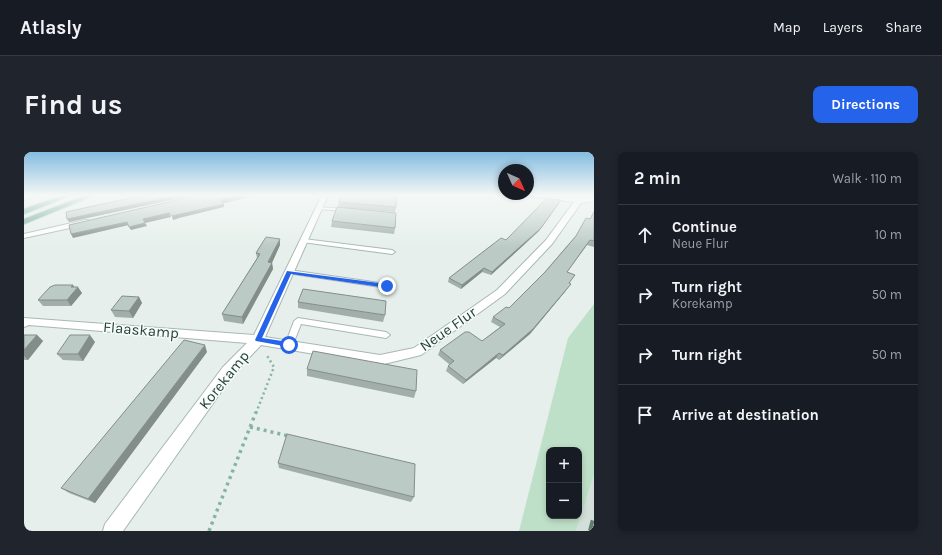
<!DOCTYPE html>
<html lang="en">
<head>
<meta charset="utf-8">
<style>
	body { margin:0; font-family:Karla,sans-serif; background:#20242c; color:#f1f3f6 }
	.controls { position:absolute; right:12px; bottom:12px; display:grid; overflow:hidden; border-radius:8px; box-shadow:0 2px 6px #0003 }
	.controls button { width:36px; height:36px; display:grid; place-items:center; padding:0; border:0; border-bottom:1px solid #363941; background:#171b24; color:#f1f3f6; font:20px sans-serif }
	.compass { position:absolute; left:474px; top:12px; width:36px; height:36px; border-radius:50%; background:#171b24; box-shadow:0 2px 6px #0003; rotate:135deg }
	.stop { position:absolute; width:12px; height:12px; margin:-9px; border:3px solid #2563eb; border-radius:50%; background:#fff }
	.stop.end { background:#2563eb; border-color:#fff; box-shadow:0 1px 4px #0008 }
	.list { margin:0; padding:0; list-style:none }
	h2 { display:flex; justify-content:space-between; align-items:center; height:52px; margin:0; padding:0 16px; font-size:17px }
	h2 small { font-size:13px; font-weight:400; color:#9ea1a6 }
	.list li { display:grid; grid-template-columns:26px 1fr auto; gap:12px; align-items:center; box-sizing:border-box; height:60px; padding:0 16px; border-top:1px solid #363941 }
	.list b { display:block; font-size:15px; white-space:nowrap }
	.list p { margin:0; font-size:13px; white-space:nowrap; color:#9ea1a6 }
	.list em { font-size:13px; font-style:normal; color:#9ea1a6 }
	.icon { flex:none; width:22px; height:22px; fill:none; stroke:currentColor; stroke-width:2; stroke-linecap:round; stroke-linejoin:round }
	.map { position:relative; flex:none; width:570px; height:379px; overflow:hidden; border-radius:8px }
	header { display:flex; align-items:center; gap:24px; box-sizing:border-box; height:56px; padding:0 20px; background:#171b24; border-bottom:1px solid #363941 }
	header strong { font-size:19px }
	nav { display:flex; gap:22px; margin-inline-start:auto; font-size:14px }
	.intro { display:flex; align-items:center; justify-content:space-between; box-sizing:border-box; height:96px; padding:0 24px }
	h1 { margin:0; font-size:28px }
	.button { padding:10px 18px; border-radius:8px; background:#2563eb; color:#fff; font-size:14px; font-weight:700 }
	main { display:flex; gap:24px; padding:0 24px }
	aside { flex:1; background:#171b24; border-radius:8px; box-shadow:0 2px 6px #0003 }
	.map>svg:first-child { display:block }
	.built { fill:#d4dfda }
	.green { fill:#bfe0c8; fill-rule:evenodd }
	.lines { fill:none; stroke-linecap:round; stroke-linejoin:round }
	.service-casing { stroke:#a8b8b2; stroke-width:2 }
	.minor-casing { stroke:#a8b8b2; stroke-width:2 }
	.primary-casing { stroke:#c2cac8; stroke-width:2 }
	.path-far1 { stroke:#86b3a5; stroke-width:2.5; stroke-dasharray:2 3; stroke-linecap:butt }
	.path { stroke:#86b3a5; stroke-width:3.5; stroke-dasharray:3 4; stroke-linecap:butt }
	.service { fill:#fff; fill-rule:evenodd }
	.minor { fill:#fff; fill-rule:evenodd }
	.primary { fill:#6aa596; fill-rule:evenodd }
	.rail { stroke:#5f7d75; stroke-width:4; stroke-dasharray:11 5.5; stroke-linecap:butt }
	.wall { fill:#a1aea9 }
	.shaded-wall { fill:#838d89 }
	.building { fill:#bbcac4; stroke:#838d89 }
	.route { fill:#2563eb }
	.labels { text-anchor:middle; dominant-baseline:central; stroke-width:3; stroke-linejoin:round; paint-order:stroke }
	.street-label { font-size:15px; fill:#24423a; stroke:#f7fbf9 }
</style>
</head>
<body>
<header>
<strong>Atlasly</strong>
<nav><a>Map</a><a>Layers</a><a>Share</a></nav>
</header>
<div class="intro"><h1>Find us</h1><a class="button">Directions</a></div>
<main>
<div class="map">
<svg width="570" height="379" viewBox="0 0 570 379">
	<rect width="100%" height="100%" fill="#e6efeb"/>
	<path class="built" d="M570 323V379H552Z"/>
	<path class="green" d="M570 152V323L552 379H495L544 186ZM525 298H555V364H525Z"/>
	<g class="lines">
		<defs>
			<path id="service" d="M293 55 321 57 323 58 321 59 295 57H293Z
				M280 87 368 98 371 100 368 102 278 90V88Z
				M265 118 363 132 366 134 363 136 263 121 262 120Z
				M274 166 362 180 366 183 362 186 277 172 268 195H262L261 193 270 169Z"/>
			<path id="minor" d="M5 43H16L0 48V44Z
				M298 43H304L241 185 356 203 390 196 473 138 522 88 550 50 513 45 510 43C530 43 550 48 570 45V49L557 51 528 92 481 142 397 203 356 213 237 193 209 223 99 379H79L81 372 199 215 223 191 5 173 0 175V166L230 183Z
				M61 68H64V72L0 86V82Z"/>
			<path id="primary" d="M39 43H48L0 62V57Z
				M62 43H71L0 72V67Z"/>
		</defs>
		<use href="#service" class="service-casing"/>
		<use href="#minor" class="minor-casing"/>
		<use href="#primary" class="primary-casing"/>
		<path class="path-far1" d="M232 261 250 215 242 202"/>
		<path class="path" d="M226 275 265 284
			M185 379 232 260"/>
		<use href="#service" class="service"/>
		<use href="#minor" class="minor"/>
		<use href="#primary" class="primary"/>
		<path class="rail" d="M566 379 570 363"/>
	</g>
	<path class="wall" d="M315 50 372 55 371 60 335 57 371 76 370 82 307 75 308 69 314 55Z
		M535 51 515 79 467 123 458 120 437 137 424 130 425 126Z
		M570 58V95L563 93 543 120 545 131 544 136 506 182 475 208 472 206 439 232 422 219 424 214 426 213 414 203 416 198 458 189 476 175 467 170 469 165 485 156 521 120 566 67Z
		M256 87V93L248 111 249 117 219 172 200 169 198 162 233 106 232 101Z
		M49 133 50 135 58 141 47 154H19L14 148Z
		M115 145 118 151 109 166 91 165 87 158Z
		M274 150 361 163 359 170 274 156Z
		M0 183H13L19 189 4 208H0Z
		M71 190 59 209 39 208 33 202Z
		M183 200 71 351 45 341 37 336Z
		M283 217 392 239 390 246 283 224Z
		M254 311 390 345 387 350 255 316Z"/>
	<path class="shaded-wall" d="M155 43H171L45 70 43 67Z
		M220 43H224L225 45 197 52 196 48Z
		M537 48 515 79 467 123 468 120Z
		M200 52V55L155 66 149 68 148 64Z
		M145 61 147 65 121 71 119 67Z
		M103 70 105 73 49 86 47 82Z
		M121 71 123 74 107 78 105 75Z
		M256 87V93L246 115 248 111 249 117 219 172 218 165Z
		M460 116 458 120 437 137 438 133Z
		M49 133 52 138 54 135 58 141 47 154 43 148 47 135Z
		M544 136 506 182 475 208 479 203Z
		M115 145 118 151 109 166 105 159Z
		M13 183 19 189 4 208 0 204V198Z
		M66 183 71 190 59 209 54 202Z
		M181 193 183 200 71 351 64 347Z
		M475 201 472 206 439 232 442 228Z"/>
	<path class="building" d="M120 43H155L43 67 42 60Z
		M175 43H220L196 48 200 52 148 64 145 61 119 67 121 71 105 75 103 70 47 82 45 73Z
		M317 43H373L372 55 315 50Z
		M523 46 537 48 517 76 468 120 460 116 438 133 425 126 477 86 482 88Z
		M313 55 372 61 371 76 308 69Z
		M570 60V89L566 88 543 120 551 123 545 131 547 132 509 177 479 203 475 201 442 228 424 214 430 209 416 198 441 180H445L458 189 481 172 469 165 482 155 485 156 521 120 552 84 562 66 566 67Z
		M242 85 256 87 244 110 248 111 218 165 198 162 236 102 232 101Z
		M31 133H49L47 135H54L43 148H14L26 135Z
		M279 137 362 149 361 163 274 150Z
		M98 144 115 145 105 159 87 158Z
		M0 183H13L0 198Z
		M46 183H66L54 202H33Z
		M160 188 181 193 64 347 37 336Z
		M289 199 393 218 392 239 283 217Z
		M263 282 391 312 390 345 254 311Z"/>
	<linearGradient id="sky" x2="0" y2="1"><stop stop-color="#84bce0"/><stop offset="0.45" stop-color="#f4f8f6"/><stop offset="1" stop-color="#f4f8f6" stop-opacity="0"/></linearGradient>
	<rect width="570" height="96" fill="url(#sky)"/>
	<path class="route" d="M263 119 363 132 366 134 363 136 267 122 238 186 265 190 268 193 265 195 232 189 231 188Z"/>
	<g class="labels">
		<g class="street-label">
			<text transform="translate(424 177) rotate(-35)">Neue Flur</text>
			<text transform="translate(117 178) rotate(5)">Flaaskamp</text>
			<text transform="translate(200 228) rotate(-51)">Korekamp</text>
		</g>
	</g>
</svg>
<div class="controls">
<button>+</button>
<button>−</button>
</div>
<svg class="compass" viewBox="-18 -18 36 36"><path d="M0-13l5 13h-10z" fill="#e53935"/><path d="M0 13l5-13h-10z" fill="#9ea1a6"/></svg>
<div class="stop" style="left:265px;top:193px"></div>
<div class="stop end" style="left:363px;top:134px"></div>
</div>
<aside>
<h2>2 min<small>Walk · 110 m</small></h2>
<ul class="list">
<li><svg class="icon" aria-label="ahead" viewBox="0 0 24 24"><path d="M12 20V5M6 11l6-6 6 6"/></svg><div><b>Continue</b><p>Neue Flur</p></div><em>10 m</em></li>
<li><svg class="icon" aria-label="right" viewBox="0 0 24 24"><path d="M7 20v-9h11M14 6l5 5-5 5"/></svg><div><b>Turn right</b><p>Korekamp</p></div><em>50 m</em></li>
<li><svg class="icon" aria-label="right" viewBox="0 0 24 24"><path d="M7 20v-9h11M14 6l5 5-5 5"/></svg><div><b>Turn right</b></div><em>50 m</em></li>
<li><svg class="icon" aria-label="arrive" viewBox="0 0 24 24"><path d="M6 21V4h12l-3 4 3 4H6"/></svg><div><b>Arrive at destination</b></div></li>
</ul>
</aside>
</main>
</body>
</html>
